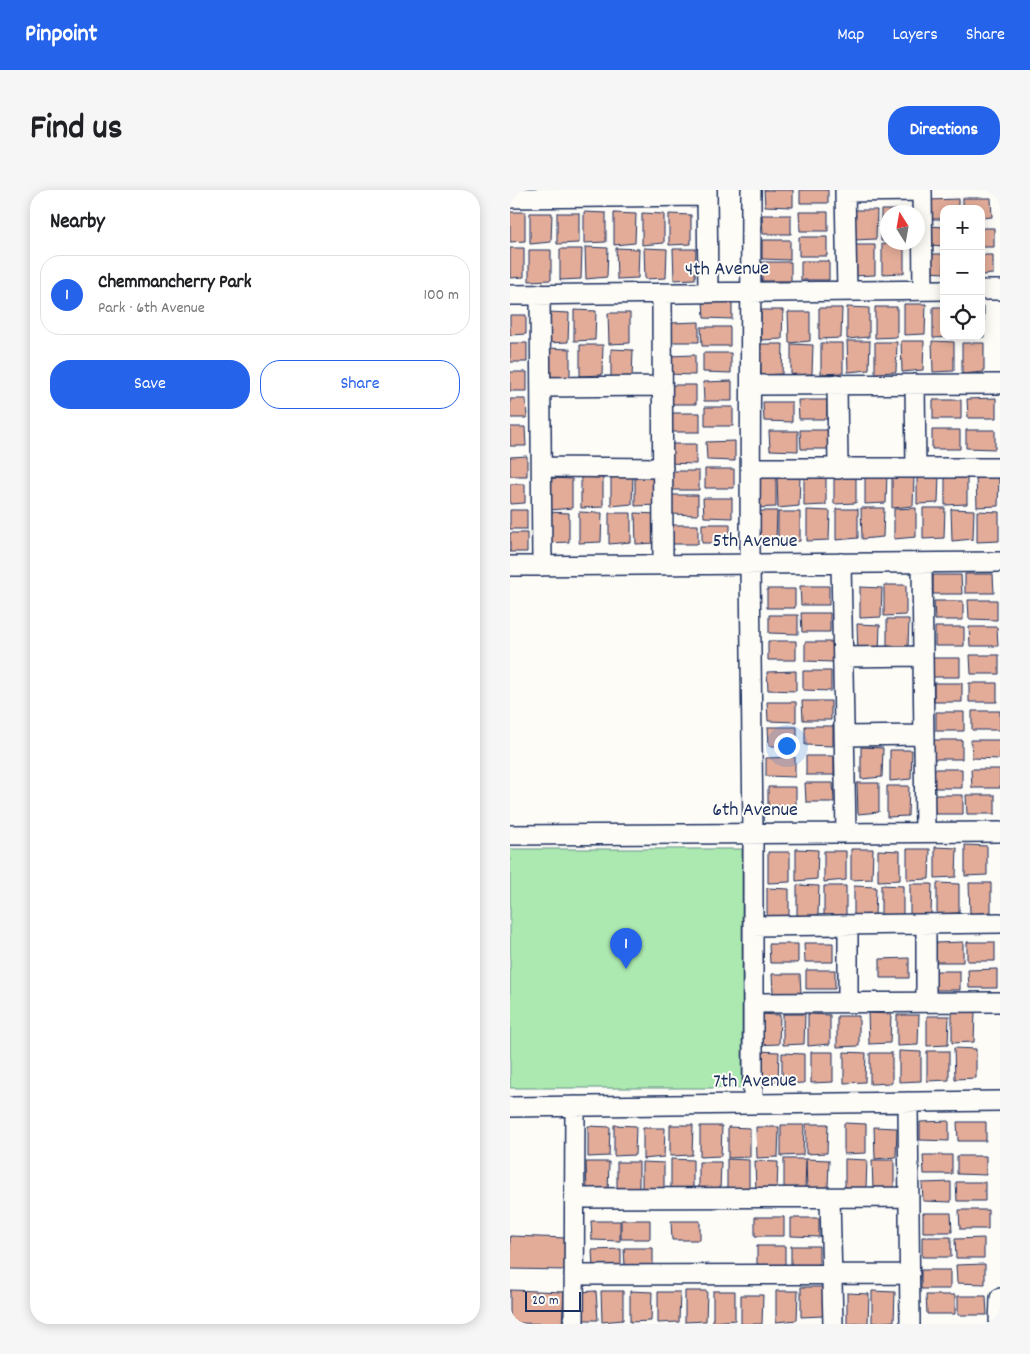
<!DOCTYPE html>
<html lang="en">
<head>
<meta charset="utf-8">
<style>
	body { margin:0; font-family:Dekko,sans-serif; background:#f6f6f6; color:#202124 }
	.controls { position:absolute; right:15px; top:15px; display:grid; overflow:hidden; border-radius:10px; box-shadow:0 2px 12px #0003 }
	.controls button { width:45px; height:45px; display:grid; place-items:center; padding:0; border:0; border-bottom:1px solid #e0e0e0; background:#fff; color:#202124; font:25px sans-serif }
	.compass { position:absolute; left:370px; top:15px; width:45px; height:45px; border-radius:50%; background:#fff; box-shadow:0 2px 12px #0003; rotate:349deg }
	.scale { position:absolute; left:15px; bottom:12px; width:56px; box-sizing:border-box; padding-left:5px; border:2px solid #1b2f5e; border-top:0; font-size:14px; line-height:18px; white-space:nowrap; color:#1b2f5e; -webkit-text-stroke:4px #fdfcf7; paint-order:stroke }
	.you { position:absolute; left:276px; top:555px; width:18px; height:18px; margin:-12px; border:4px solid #fff; border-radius:50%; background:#1a73e8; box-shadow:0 0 0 8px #1a73e833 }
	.badge { display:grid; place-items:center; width:32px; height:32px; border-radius:50%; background:#2563eb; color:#fff; font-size:16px; font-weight:700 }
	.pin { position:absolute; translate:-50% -41px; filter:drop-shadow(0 1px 2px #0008) }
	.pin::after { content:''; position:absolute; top:26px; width:18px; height:15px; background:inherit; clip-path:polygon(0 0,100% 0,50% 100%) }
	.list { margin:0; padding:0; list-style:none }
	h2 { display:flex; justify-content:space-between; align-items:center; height:65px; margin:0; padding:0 20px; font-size:21px }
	h2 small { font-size:16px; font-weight:400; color:#757577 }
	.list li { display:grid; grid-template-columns:32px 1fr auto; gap:15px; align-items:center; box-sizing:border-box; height:80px; margin:0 10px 10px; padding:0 10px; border:1px solid #e0e0e0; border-radius:20px }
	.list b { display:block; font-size:19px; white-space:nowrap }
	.list p { margin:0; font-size:16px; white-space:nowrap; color:#757577 }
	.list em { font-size:16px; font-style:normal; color:#757577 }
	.actions { display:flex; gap:10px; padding:15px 20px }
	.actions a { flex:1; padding:11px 0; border:1px solid #2563eb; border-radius:20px; text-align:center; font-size:18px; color:#2563eb }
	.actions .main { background:#2563eb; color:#fff }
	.icon { flex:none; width:28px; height:28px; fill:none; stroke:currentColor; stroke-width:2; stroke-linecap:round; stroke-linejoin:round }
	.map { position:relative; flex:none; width:490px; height:1134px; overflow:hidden; border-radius:20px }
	header { display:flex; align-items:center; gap:30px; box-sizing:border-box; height:70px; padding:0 25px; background:#2563eb; color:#fff }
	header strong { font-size:24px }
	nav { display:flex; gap:28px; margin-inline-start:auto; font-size:18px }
	.intro { display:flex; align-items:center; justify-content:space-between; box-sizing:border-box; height:120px; padding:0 30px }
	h1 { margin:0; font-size:35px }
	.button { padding:12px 22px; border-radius:20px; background:#2563eb; color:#fff; font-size:18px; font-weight:700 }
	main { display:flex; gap:30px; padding:0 30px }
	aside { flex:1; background:#fff; border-radius:20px; box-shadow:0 2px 12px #0003 }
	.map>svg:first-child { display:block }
	.green { fill:#ace9b0; stroke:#648c87 }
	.building { fill:#e2ac98; stroke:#1b2f5e }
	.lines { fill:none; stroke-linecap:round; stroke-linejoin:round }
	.street-casing { stroke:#1b2f5e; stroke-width:22 }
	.street { stroke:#fdfcf7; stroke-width:19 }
	.labels { text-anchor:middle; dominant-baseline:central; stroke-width:4; stroke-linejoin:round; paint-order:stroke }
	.street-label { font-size:20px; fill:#1b2f5e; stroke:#fdfcf7 }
</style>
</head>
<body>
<header>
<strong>Pinpoint</strong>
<nav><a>Map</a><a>Layers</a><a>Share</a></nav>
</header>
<div class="intro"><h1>Find us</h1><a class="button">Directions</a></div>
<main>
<aside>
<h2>Nearby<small></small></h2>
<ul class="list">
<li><span class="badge">1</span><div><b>Chemmancherry Park</b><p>Park · 6th Avenue</p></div><em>100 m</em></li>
</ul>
<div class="actions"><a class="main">Save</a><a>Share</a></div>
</aside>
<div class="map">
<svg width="490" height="1134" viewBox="0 0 490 1134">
	<rect width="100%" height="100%" fill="#fdfcf7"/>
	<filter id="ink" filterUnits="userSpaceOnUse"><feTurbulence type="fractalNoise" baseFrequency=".02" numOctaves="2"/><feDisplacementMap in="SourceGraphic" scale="10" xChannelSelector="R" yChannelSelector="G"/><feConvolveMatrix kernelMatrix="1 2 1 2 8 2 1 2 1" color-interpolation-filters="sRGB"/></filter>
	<g filter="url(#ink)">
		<path class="green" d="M0 659H232V898H0Z"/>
		<path class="building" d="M254 0H283V17L255 16Z
			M290 0H318V13H290Z
			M453 8H481L482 27 471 28V19H453Z
			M448 9V19H434V29H420L419 10Z
			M345 20H367L366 49 345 50Z
			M371 20H393V22H378V51H371Z
			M0 22H15V51L0 52Z
			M74 22 96 23V52L74 53Z
			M289 22H318V41H290Z
			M20 23H42L41 52 20 54Z
			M47 23H69V53L47 54Z
			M104 23 126 24 125 53 104 55Z
			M132 23 154 24V53L132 55Z
			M159 24 181 25V54L159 55Z
			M252 25H281V44H253Z
			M419 36 434 37V56L419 55Z
			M471 38H484V57H471Z
			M289 47H317V66H289Z
			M252 50H280V70L252 69Z
			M372 54H394V83L372 84Z
			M343 55H365V85L343 86Z
			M75 57 98 58 97 87 76 89Z
			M0 58H14V87L0 88Z
			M106 58 129 59 128 88 107 89Z
			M134 58 157 59 156 88 135 89Z
			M50 59H72L71 89 50 90Z
			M163 59H186L185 89 164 90Z
			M19 60H41V90L19 91Z
			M419 64H434V83L419 82Z
			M471 65H483V84L471 85Z
			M291 71H319V90H291Z
			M252 72H281V91H252Z
			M222 109V129L194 128 193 110Z
			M394 114H416L415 144 394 145Z
			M337 117 359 118V147L337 149Z
			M365 117H387V147L365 148Z
			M423 117H434V146L444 147 423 148Z
			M471 117H474V147L453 148 452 146H471Z
			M309 118H332L331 148 309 149Z
			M64 120 86 121 85 150 64 151Z
			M251 120H273L272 149 251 150Z
			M37 122 59 123 58 152 37 153Z
			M278 122H300V151L279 153Z
			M98 123H120V153L99 154Z
			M0 125H16V144L0 145Z
			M189 132V152H161L160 133Z
			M191 137H220V156H192Z
			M337 151H360L359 180 338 182Z
			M391 151H414L413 180 392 182Z
			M422 151 444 152V181L423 182Z
			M365 152H387L386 182 365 183Z
			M0 153H17V172H0Z
			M311 153H333V183L311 184Z
			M452 153H474V182L452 184Z
			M250 154H273L272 184 251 185Z
			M281 154 303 155 302 184 281 185Z
			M70 155H93L92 185 70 186Z
			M38 158 60 159V188L38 189Z
			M101 159 123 160 122 189 101 190Z
			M193 163H221V183L193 182Z
			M185 165V185L157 184V166Z
			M0 182H17V201H0Z
			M222 191V211H194L193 192Z
			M158 195H186V214H158Z
			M486 208V228H458L457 209Z
			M0 209H16L17 228H0Z
			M288 210H317V229H289Z
			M423 210H451V229H423Z
			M253 212H282V232L254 231Z
			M195 217H223V236H195Z
			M161 223H190V242H162Z
			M0 237H15L16 256H0Z
			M290 240H319V259H291Z
			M422 240H450V259H422Z
			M456 240H485V259L456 258Z
			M259 241H288V261L260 260Z
			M225 251V271L197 270 196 252Z
			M157 254H186V274L158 273Z
			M17 266V286H0V267Z
			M195 279H224V298H195Z
			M161 281H189V300H161Z
			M324 283 346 284V313L324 314Z
			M355 283 377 284 376 313 355 314Z
			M407 283 429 284 428 313 407 314Z
			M435 284H457V314L435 315Z
			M101 285H123L122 314 101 316Z
			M125 285 147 286V315L125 316Z
			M294 285 316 286V315L294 316Z
			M466 286 489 287 488 316 467 317Z
			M71 287 93 288V317L71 318Z
			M244 287H266V317L244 318Z
			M267 287H290L289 316 268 318Z
			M382 287H404L403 316 382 318Z
			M40 288 62 289V318L40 320Z
			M0 294H15V313L0 314Z
			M160 305H188V325L160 324Z
			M193 308H222V328L194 327Z
			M351 318H374L373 347 352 349Z
			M406 318V347L384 349V319Z
			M413 318H435L434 348 413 349Z
			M326 319H348V348L326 350Z
			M441 319 464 320 463 349 442 351Z
			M0 320H17V339H0Z
			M297 320 320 321 319 350 297 351Z
			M244 321H267L266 350 244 352Z
			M467 321 489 322V351L467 352Z
			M37 322 59 323V352L37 353Z
			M69 322 92 323 91 352 69 353Z
			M268 322H290V351L268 353Z
			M99 323H121V352L99 354Z
			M125 323 147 324V353L126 354Z
			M192 334H220V353H192Z
			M159 335H188V354H159Z
			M0 343H17V362H0Z
			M455 384H483L484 403H455Z
			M423 385H451L452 404H423Z
			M374 395H396V425L374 426Z
			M290 396H319V415H291Z
			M350 397 372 398 371 427 350 428Z
			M257 399H285V418H257Z
			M458 410H487V430L459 429Z
			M424 411H453V430H425Z
			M291 423H320V442H292Z
			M259 425H288V444L259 443Z
			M377 429H399L398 458 377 459Z
			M347 434 370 435 369 464 348 465Z
			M425 437H454V456H425Z
			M459 437H487L488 456H460Z
			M258 451H286V470H258Z
			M295 452H323V472L295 471Z
			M460 465H489V484H461Z
			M421 468H450V487H422Z
			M286 481V501L258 500 257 482Z
			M293 481H321V501L293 500Z
			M424 493H452V512H424Z
			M459 493H487V512H459Z
			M292 511H321V530H293Z
			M257 512H286V532L258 531Z
			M462 521H490V540H462Z
			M426 522H454V541H426Z
			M295 536H323V556L295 555Z
			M258 537H287V556H259Z
			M423 550H452V569H424Z
			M461 550H490V569L462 568Z
			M351 557 373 558 372 587 351 589Z
			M380 560H402L401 589 380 591Z
			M296 566H324V585H296Z
			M285 567V587L256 586V568Z
			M423 579H452V598H424Z
			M461 579H490V598H462Z
			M295 593H323L324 612H296Z
			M347 593H369V622L348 624Z
			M377 596H399L398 626 377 627Z
			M258 597H286V616H258Z
			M424 605H453V624H425Z
			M456 605H485V624H457Z
			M455 655 477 656V685L455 686Z
			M425 657 447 658 446 687 425 688Z
			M286 659 308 660 307 689 286 691Z
			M341 659H363L362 689 341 690Z
			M397 659H420L419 689 397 690Z
			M368 660 390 661V690L368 691Z
			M314 661H336V690L314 692Z
			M258 662H280V692L258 693Z
			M427 693 449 694V723L427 724Z
			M459 693H481V722L460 724Z
			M400 694H422L421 724 400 725Z
			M287 695 309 696 308 725 287 726Z
			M371 695 393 696V725L371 726Z
			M314 696H336V726L314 727Z
			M344 696 366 697 365 726 344 727Z
			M257 698 279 699V728L257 729Z
			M453 752V772H425V753Z
			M457 752H485V771H457Z
			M294 753H323V772H295Z
			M259 754H288V773H260Z
			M399 768V788H370V769Z
			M487 779V798H459L458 780Z
			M296 780H325V799H296Z
			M422 781H450V800H422Z
			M262 784H290L291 803H263Z
			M442 822H465L464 852 442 853Z
			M358 823 381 824 380 853 359 854Z
			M248 824 270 825 269 854 248 855Z
			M273 824H295L294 854 273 855Z
			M298 824 320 825V854L298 856Z
			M387 825H409L408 855 387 856Z
			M327 826H349V856L327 857Z
			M417 826H439L438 855 417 856Z
			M444 858 466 859V888L445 889Z
			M247 861 269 862 268 891 247 893Z
			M389 861 411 862V891L389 892Z
			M417 861H439V890L417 891Z
			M301 862H323V892L301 893Z
			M334 862 356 863 355 892 334 893Z
			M272 863 294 864V893L272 894Z
			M360 863H382V893L360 894Z
			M439 931V951L410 950V932Z
			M447 932H476V951H448Z
			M334 933 356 934V963L334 964Z
			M296 934H318L317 963 296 964Z
			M104 935 126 936 125 965 104 966Z
			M160 935H183L182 965 160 966Z
			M271 935H294L293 965 271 966Z
			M78 936 100 937 99 966 78 967Z
			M190 936H212L211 966 190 967Z
			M218 937 240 938V967L218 968Z
			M246 937H269L268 967 247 968Z
			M364 937 387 938 386 967 365 969Z
			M133 938H155L154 967 133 969Z
			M413 965H442V984H414Z
			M447 966H476V985L447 984Z
			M161 969 183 970V999L161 1000Z
			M217 969 239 970V999L217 1000Z
			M274 969H296L295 999 274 1000Z
			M296 969 319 970 318 999 297 1000Z
			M335 969 357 970 356 999 335 1001Z
			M362 970H384V999L363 1000Z
			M245 971 268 972 267 1001 246 1002Z
			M76 972H99L98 1002 77 1003Z
			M107 972H129V1002L107 1003Z
			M132 972 154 973V1002L132 1003Z
			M189 972H211L210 1001 189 1003Z
			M441 992V1012L413 1011 412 993Z
			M446 992H475V1011H447Z
			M449 1020H478V1039H450Z
			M413 1023H441L442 1042H413Z
			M245 1027H274V1046H245Z
			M281 1028H309V1047L281 1046Z
			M111 1030H140V1049H111Z
			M81 1031H110V1051L82 1050Z
			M161 1031H190V1050H162Z
			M0 1046 57 1048 56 1080 0 1079Z
			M412 1047H441V1067H412Z
			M474 1048V1068H446L445 1049Z
			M247 1056H275V1075H247Z
			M281 1056H309V1075H281Z
			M114 1058H143V1077H115Z
			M111 1059V1079L83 1078 82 1060Z
			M475 1074V1094L447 1093 446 1075Z
			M411 1080H440V1099H411Z
			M291 1097H313V1126L291 1127Z
			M0 1100 54 1102 52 1134 0 1133Z
			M86 1101 88 1130H71L68 1102Z
			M91 1101H113V1130L92 1132Z
			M120 1101 142 1102 141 1131 120 1132Z
			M175 1101H197L196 1131 175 1132Z
			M203 1101H225V1130L203 1132Z
			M266 1101H288L287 1130 266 1132Z
			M362 1101 385 1102 384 1131 362 1133Z
			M148 1102H170L169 1132 148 1133Z
			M337 1103 359 1104 358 1133 337 1134Z
			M231 1105H253L252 1134H231Z
			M416 1105H445V1124H417Z
			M448 1106H476L477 1125H448Z"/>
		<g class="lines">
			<defs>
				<path id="street" d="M197 0 198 103
					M241 0 240 374 243 644V914
					M335 0 337 101
					M412 0 413 100
					M335 2 412 1
					M0 8 197 6
					M471 100H490
					M152 103 153 375
					M30 104 32 376
					M0 105 434 100
					M327 194 328 279
					M405 194 406 278
					M241 195 490 194
					M31 197 152 196
					M32 277 153 278
					M241 278H490
					M331 373 336 643
					M412 373 415 642
					M0 376 490 372
					M333 467 413 466
					M334 546 414 545
					M0 645 490 642
					M338 735V812
					M416 735V812
					M243 736 490 733
					M243 813 490 812
					M398 912 400 1134
					M0 917 490 911
					M64 1008 399 1007
					M320 1008 323 1134
					M64 1085 400 1084
					M64 1134 65 916
					M489 1134 490 1108"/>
			</defs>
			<use href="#street" class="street-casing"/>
			<use href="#street" class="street"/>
		</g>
	</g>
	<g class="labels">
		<g class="street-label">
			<text transform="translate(217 80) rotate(-1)">4th Avenue</text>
			<text x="245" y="352">5th Avenue</text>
			<text x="245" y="621">6th Avenue</text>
			<text transform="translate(245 892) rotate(-1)">7th Avenue</text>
		</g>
	</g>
</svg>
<div class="controls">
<button>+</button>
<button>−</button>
<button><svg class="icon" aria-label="locate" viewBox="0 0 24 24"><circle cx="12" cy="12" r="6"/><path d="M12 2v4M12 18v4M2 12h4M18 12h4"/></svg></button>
</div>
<svg class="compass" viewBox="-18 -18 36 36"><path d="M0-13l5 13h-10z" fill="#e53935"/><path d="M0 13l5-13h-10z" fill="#757577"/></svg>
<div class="scale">20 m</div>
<div class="you"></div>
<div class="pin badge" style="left:116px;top:779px">1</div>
</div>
</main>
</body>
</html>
